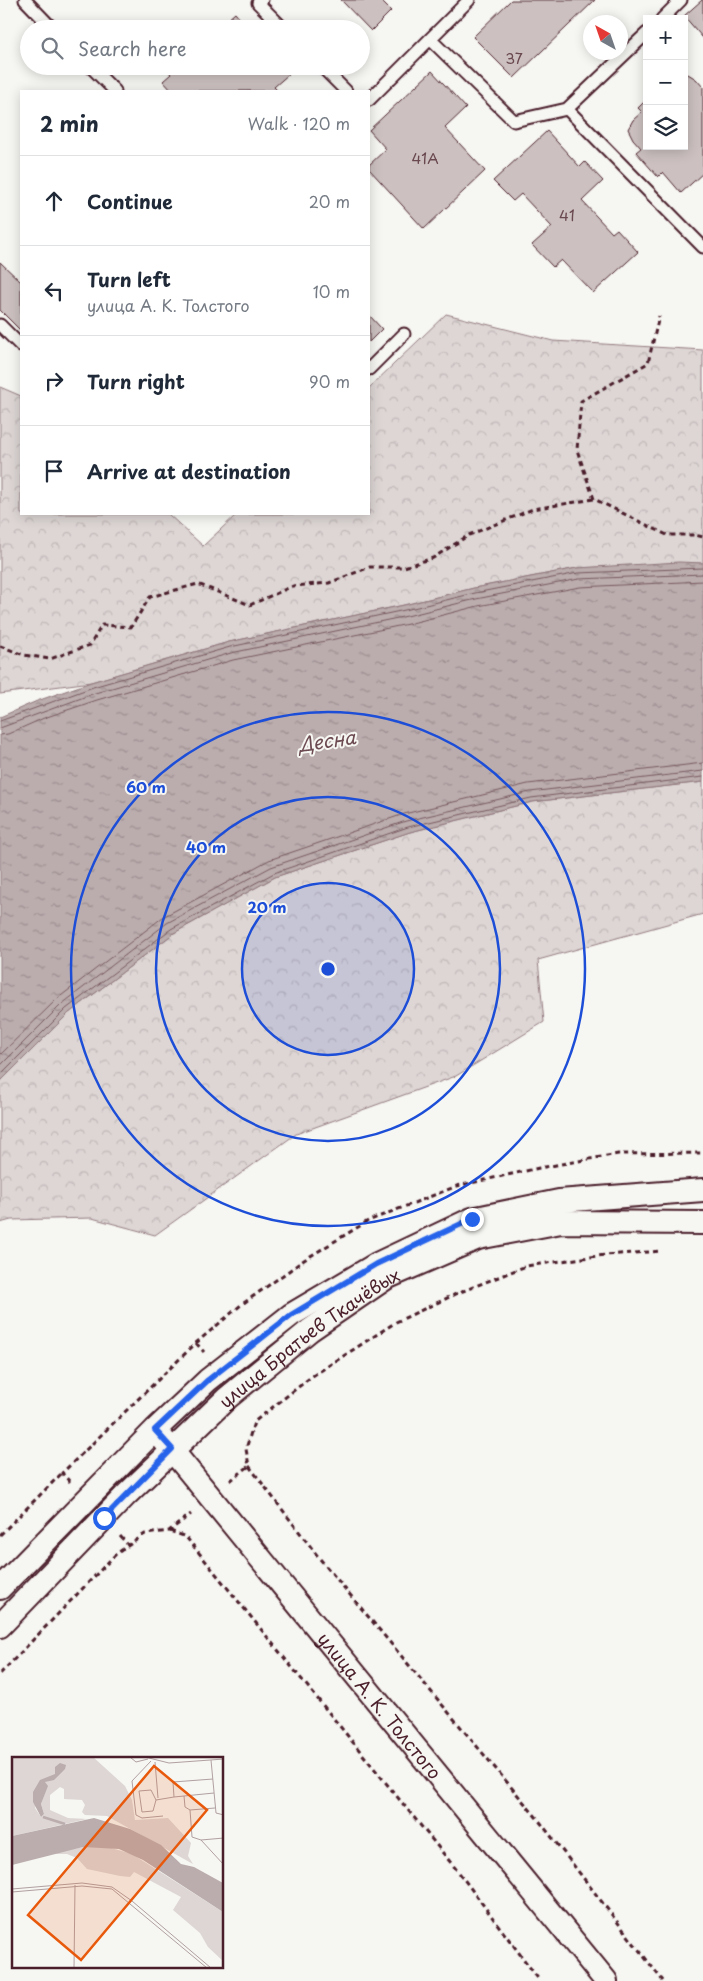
<!DOCTYPE html>
<html lang="en">
<head>
<meta charset="utf-8">
<style>
	body { margin:0; font-family:"Playpen Sans",sans-serif; background:#f2f2f3; color:#1f2937 }
	.controls { position:absolute; right:15px; top:15px; display:grid; overflow:hidden; border-radius:0px; box-shadow:0 2px 12px #0003 }
	.controls button { width:45px; height:45px; display:grid; place-items:center; padding:0; border:0; border-bottom:1px solid #e0e1e3; background:#fff; color:#1f2937; font:25px sans-serif }
	.compass { position:absolute; left:583px; top:15px; width:45px; height:45px; border-radius:50%; background:#fff; box-shadow:0 2px 12px #0003; rotate:320deg }
	.stop { position:absolute; width:15px; height:15px; margin:-11px; border:4px solid #2563eb; border-radius:50%; background:#fff }
	.stop.end { background:#2563eb; border-color:#fff; box-shadow:0 1px 5px #0008 }
	.list { margin:0; padding:0; list-style:none }
	h2 { display:flex; justify-content:space-between; align-items:center; height:65px; margin:0; padding:0 20px; font-size:21px }
	h2 small { font-size:16px; font-weight:400; color:#747a83 }
	.list li { display:grid; grid-template-columns:32px 1fr auto; gap:15px; align-items:center; box-sizing:border-box; height:90px; padding:0 20px; border-top:1px solid #e0e1e3 }
	.list b { display:block; font-size:19px; white-space:nowrap }
	.list p { margin:0; font-size:16px; white-space:nowrap; color:#747a83 }
	.list em { font-size:16px; font-style:normal; color:#747a83 }
	.icon { flex:none; width:28px; height:28px; fill:none; stroke:currentColor; stroke-width:2; stroke-linecap:round; stroke-linejoin:round }
	.map { position:relative; flex:none; width:703px; height:1981px; overflow:hidden }
	.search { position:absolute; background:#fff; box-shadow:0 2px 12px #0003; left:20px; top:20px; width:350px; height:55px; display:flex; align-items:center; gap:12px; box-sizing:border-box; padding:0 18px; border-radius:28px; color:#747a83; font-size:19px }
	.panel { position:absolute; background:#fff; box-shadow:0 2px 12px #0003; left:20px; top:90px; width:350px; height:425px; border-radius:0px }
	.map>svg:first-child { display:block }
	.forest { fill:url(#forest-crowns); stroke:#947a80 }
	.water { fill:url(#water-ripples); stroke:#8e747a }
	.lines { fill:none; stroke-linecap:round; stroke-linejoin:round }
	.shore { stroke:#77585f; stroke-width:1 }
	.building { fill:#ccc1c0; stroke:#4a1f2b }
	.lane-casing { stroke:#4a1f2b; stroke-width:15 }
	.street-casing { stroke:#4a1f2b; stroke-width:26 }
	.path { stroke:#4a1f2b; stroke-width:3; stroke-dasharray:5 4; stroke-linecap:butt }
	.lane { stroke:#f6f6f2; stroke-width:11 }
	.street { stroke:#f6f6f2; stroke-width:22 }
	.route { stroke:#2563eb; stroke-width:6 }
	.ring { fill:none; stroke:#1d4ed8; stroke-width:2.5 }
	.labels { text-anchor:middle; dominant-baseline:central; stroke-width:4; stroke-linejoin:round; paint-order:stroke }
	.number-label { font-size:15px; fill:#6a4850 }
	.street-label { font-size:18px; fill:#4a1f2b; stroke:#f6f6f2 }
	.water-label { font-size:19px; font-style:italic; fill:#6c4a52; stroke:#f6f6f2 }
	.inset-river { fill:none; stroke:#bbadae; stroke-width:2.5 }
	.inset-road { fill:none; stroke:#b1a0a2; stroke-width:1 }
	.view { fill:#e8590c; fill-opacity:0.15; stroke:#e8590c; stroke-width:2.5 }
	.inset-edge { fill:none; stroke:#4a1f2b; stroke-width:2.5 }
	.centre { fill:#1d4ed8; stroke:#f6f6f2; stroke-width:2.5 }
	.ring-label { font-size:15px; text-anchor:middle; font-weight:bold; fill:#1d4ed8; stroke:#f6f6f2; stroke-width:4; stroke-linejoin:round; paint-order:stroke }
</style>
</head>
<body>
<div class="map">
<svg width="703" height="1981" viewBox="0 0 703 1981">
	<defs>
		<pattern id="forest-crowns" width="20" height="18" patternUnits="userSpaceOnUse" patternTransform="scale(1.25)"><rect width="20" height="18" fill="#ddd6d5"/><path d="M2 6a3 3 0 1 1 6 0M12 15a3 3 0 1 1 6 0" fill="none" stroke="#bfb7b7"/></pattern>
		<pattern id="water-ripples" width="26" height="14" patternUnits="userSpaceOnUse" patternTransform="scale(1.25)"><rect width="26" height="14" fill="#bbadae"/><path d="M2 4q2-2 4 0t4 0M15 11q2-2 4 0t4 0" fill="none" stroke="#9a8c8e"/></pattern>
	</defs>
	<rect width="100%" height="100%" fill="#f6f6f2"/>
	<filter id="ink" filterUnits="userSpaceOnUse"><feTurbulence type="fractalNoise" baseFrequency=".02" numOctaves="2"/><feDisplacementMap in="SourceGraphic" scale="10" xChannelSelector="R" yChannelSelector="G"/><feConvolveMatrix kernelMatrix="1 2 1 2 8 2 1 2 1" color-interpolation-filters="sRGB"/></filter>
	<g filter="url(#ink)">
		<path class="forest" d="M446 314 553 341 703 350V563L577 568 474 588 404 605 229 642 91 682 0 694V387L21 396V514H168L203 546 237 514H369V388Z
			M703 782V914L538 960 544 1022 456 1076 296 1134 155 1235 92 1218 11 1220 0 1223V1082L69 1013 174 933 275 877 410 832 532 802Z"/>
		<path class="water" d="M679 562 703 563V782L532 802 410 832 275 877 174 933 69 1013 0 1082V717L37 701 91 682 229 642 404 605 474 588 577 568Z"/>
		<g class="lines">
			<path class="shore" d="M0 721 93 687 230 647 405 610 475 593 578 573 703 568
				M0 728 95 693 231 653 407 616 476 599 579 579 703 574
				M0 735 8 734 44 718 97 700 233 660 408 624 478 606 580 587 703 581
				M0 1055 57 999 163 917 269 860 404 814 528 784 703 763
				M0 1066 62 1004 167 923 271 867 406 821 530 792 703 771
				M0 1075 66 1009 171 929 274 873 408 827 531 798 703 777"/>
		</g>
		<path class="building" d="M341 0H380L391 11 371 31Z
			M511 0H595L514 78 473 37Z
			M702 0H703V38L684 16Z
			M235 13 249 29H204L213 21 219 27Z
			M163 66H284L290 73 274 87 278 91H172L163 81 171 74Z
			M432 71 466 108 445 128 485 171 424 229 369 169V165L386 149 369 130Z
			M688 74 696 79 703 87V173L681 193 663 172 658 177 636 152 641 148 633 139 628 129 633 120 642 112 638 108 647 99V146H684V76Z
			M547 131 580 167 585 162 603 181 582 201 612 233 617 229 638 252 593 293 561 260 553 267 532 245 552 227 521 194 513 201 493 181Z
			M0 262 21 282V331L0 310Z
			M369 315 382 329 369 342Z"/>
		<g class="lines">
			<defs>
				<path id="lane" d="M25 0 53 29
					M262 0 258 3 284 29
					M662 19 681 0
					M430 39 514 121 567 109 703 247
					M90 66 115 91
					M321 66 346 91
					M369 100 469 0
					M567 109 647 33
					M0 325 21 346
					M369 369 404 334"/>
				<g id="street">
					<path id="s1" d="M162 1438 606 1981"/>
					<path d="M0 1588 155 1430 208 1380 291 1315 377 1264 472 1219 559 1201 703 1190"/>
					<path id="s2" d="M0 1626 126 1495 227 1398 310 1330 386 1278 478 1238 561 1222 703 1223"/>
				</g>
			</defs>
			<use href="#lane" class="lane-casing"/>
			<use href="#street" class="street-casing"/>
			<path class="path" d="M594 499 577 450 581 401 648 363 659 316
				M0 646 24 655 50 659 90 645 102 625 131 627 150 597 198 584 250 605 293 586 329 583 370 567H404L433 558 469 535 533 509 594 499 667 535H695L703 537
				M196 1343 204 1352
				M249 1466 320 1559 537 1818 663 1981
				M230 1481 249 1466 246 1449 254 1422 311 1377 396 1322 458 1293 526 1266 605 1255 662 1251
				M70 1482 62 1473 196 1343 241 1305 304 1260 368 1221 457 1186 539 1168 618 1154 703 1153
				M170 1531 186 1537 460 1874 540 1981
				M0 1535 62 1473
				M120 1536 128 1545
				M0 1674 116 1554 145 1534 169 1531 191 1514"/>
			<use href="#lane" class="lane"/>
			<use href="#street" class="street"/>
		</g>
	</g>
	<g class="lines" filter="url(#ink)">
		<path class="route" d="M104 1518 172 1449 155 1430 208 1380 291 1315 376 1264 472 1219"/>
	</g>
	<circle cx="328" cy="969" r="86" fill="#1d4ed8" fill-opacity=".12"/>
	<g class="ring">
		<circle cx="328" cy="969" r="86"/>
		<circle cx="328" cy="969" r="172"/>
		<circle cx="328" cy="969" r="257"/>
	</g>
	<g class="labels">
		<g class="number-label">
			<text x="514" y="57">37</text>
			<text x="425" y="157">41А</text>
			<text x="567" y="214">41</text>
		</g>
		<g class="street-label">
			<text stroke="none"><textPath href="#s2" startOffset="424">улица Братьев Ткачёвых</textPath></text>
			<text stroke="none"><textPath href="#s1" startOffset="345">улица А. К. Толстого</textPath></text>
		</g>
		<g class="water-label">
			<text transform="translate(327 740) rotate(-8)">Десна</text>
		</g>
	</g>
	<g transform="translate(12 1757)">
		<rect width="211" height="211" fill="#f6f6f2"/>
		<path d="M0 0H81L113 29 120 43 123 63 156 61 179 86 176 99 181 107 95 59 73 58 70 55 73 48 70 43 52 42V32L48 30 38 38V53L56 61 75 62 0 79ZM53 12 33 25 35 30 29 47 32 57 29 60 23 51 32 24ZM71 90H96L120 97 211 155V204L196 190 188 176 161 153 169 140 122 115 118 120 108 119 75 112 65 101 55 97H38Z" fill="#ddd6d5" fill-rule="evenodd"/>
		<path d="M48 6 54 8 53 12 42 23 33 25 36 29 29 47 32 57 29 60 21 45V35L28 23 43 17V10ZM82 61 118 72 149 88 169 107 182 110 211 126V155L131 103 107 92 71 90 0 108V79Z" fill="#bbadae"/>
		<path class="inset-river" d="M31 60 53 67"/>
		<path class="inset-road" d="M118 0 124 5 136 2M133 0 157 6 212 2M199 3 204 56 212 58M139 4 120 24 124 58 130 61 151 59M143 5 146 41M172 39 173 50 178 53 180 80 189 83 212 108M162 40 202 36M144 43 141 54 130 55 127 34 139 33 144 43 162 40 161 25 201 22M178 53 203 51M189 83 212 81M0 132 70 126 100 130 120 144 199 211M0 135 70 129 100 132 195 211M62 211 63 128"/>
		<path class="view" d="M142 9 195 53 69 203 16 158Z"/>
		<rect width="211" height="211" class="inset-edge"/>
	</g>
	<circle cx="328" cy="969" r="8" class="centre"/>
	<g class="ring-label">
		<text x="146" y="793">60 m</text>
		<text x="206" y="853">40 m</text>
		<text x="267" y="913">20 m</text>
	</g>
</svg>
<div class="controls">
<button>+</button>
<button>−</button>
<button><svg class="icon" aria-label="layers" viewBox="0 0 24 24"><path d="M12 4l9 5-9 5-9-5zM3 14l9 5 9-5"/></svg></button>
</div>
<svg class="compass" viewBox="-18 -18 36 36"><path d="M0-13l5 13h-10z" fill="#e53935"/><path d="M0 13l5-13h-10z" fill="#747a83"/></svg>
<div class="stop" style="left:104px;top:1518px"></div>
<div class="stop end" style="left:472px;top:1219px"></div>
<div class="search"><svg class="icon" aria-label="search" viewBox="0 0 24 24"><circle cx="10" cy="10" r="6"/><path d="M15 15l6 6"/></svg>Search here</div>
<section class="panel">
<h2>2 min<small>Walk · 120 m</small></h2>
<ul class="list">
<li><svg class="icon" aria-label="ahead" viewBox="0 0 24 24"><path d="M12 20V5M6 11l6-6 6 6"/></svg><div><b>Continue</b></div><em>20 m</em></li>
<li><svg class="icon" aria-label="left" viewBox="0 0 24 24"><path d="M17 20v-9H6M10 6l-5 5 5 5"/></svg><div><b>Turn left</b><p>улица А. К. Толстого</p></div><em>10 m</em></li>
<li><svg class="icon" aria-label="right" viewBox="0 0 24 24"><path d="M7 20v-9h11M14 6l5 5-5 5"/></svg><div><b>Turn right</b></div><em>90 m</em></li>
<li><svg class="icon" aria-label="arrive" viewBox="0 0 24 24"><path d="M6 21V4h12l-3 4 3 4H6"/></svg><div><b>Arrive at destination</b></div></li>
</ul>
</section>
</div>
</body>
</html>
